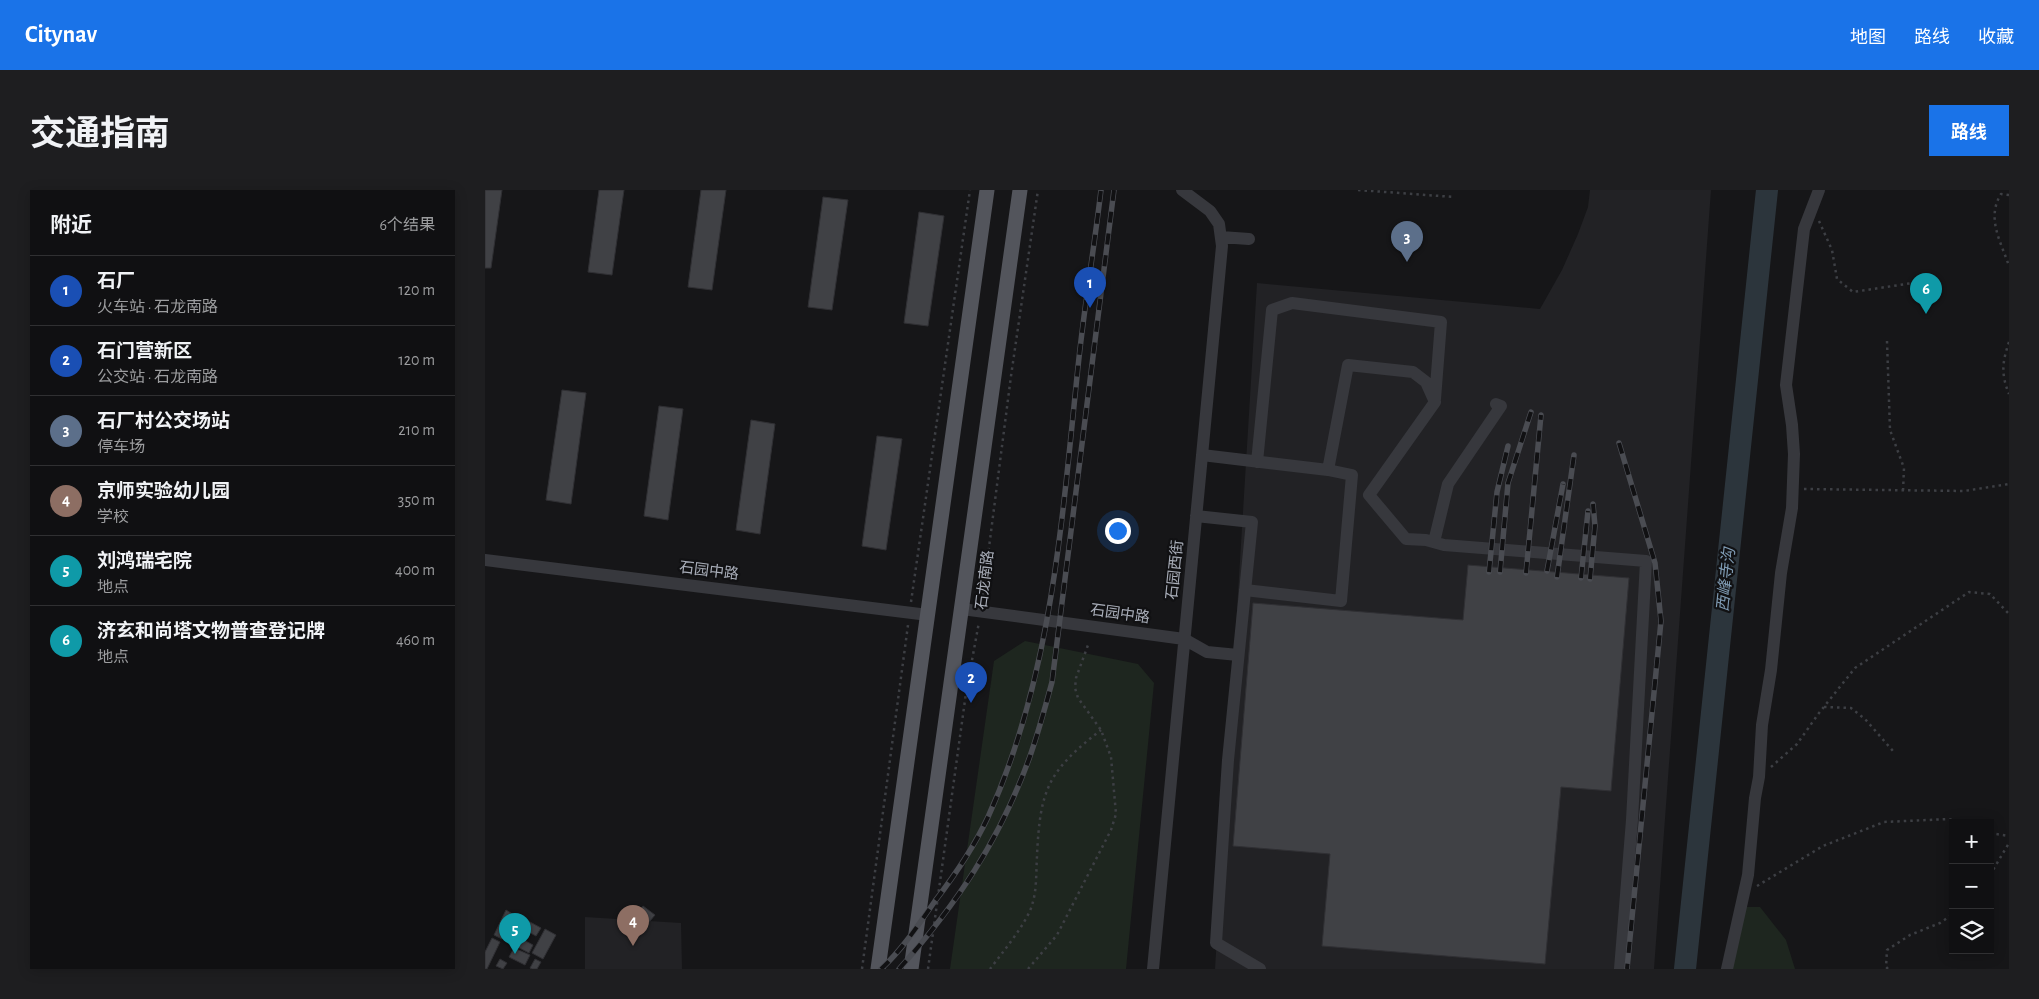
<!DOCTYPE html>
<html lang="zh">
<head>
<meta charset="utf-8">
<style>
	body { margin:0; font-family:"Alegreya Sans","Noto Sans SC",sans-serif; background:#1e1e20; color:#f1f3f6 }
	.controls { position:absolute; right:15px; bottom:15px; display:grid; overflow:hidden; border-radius:0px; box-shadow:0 2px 12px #0003 }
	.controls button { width:45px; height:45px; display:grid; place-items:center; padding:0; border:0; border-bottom:1px solid #303032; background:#101012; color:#f1f3f6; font:25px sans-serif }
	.you { position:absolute; left:632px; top:340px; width:18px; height:18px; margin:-12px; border:4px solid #fff; border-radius:50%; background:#1a73e8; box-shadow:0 0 0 8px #1a73e833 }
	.badge { display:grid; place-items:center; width:32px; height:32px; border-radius:50%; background:#1a73e8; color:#fff; font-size:16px; font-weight:700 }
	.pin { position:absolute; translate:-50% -41px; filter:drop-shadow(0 1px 2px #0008) }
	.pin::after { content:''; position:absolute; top:26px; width:18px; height:15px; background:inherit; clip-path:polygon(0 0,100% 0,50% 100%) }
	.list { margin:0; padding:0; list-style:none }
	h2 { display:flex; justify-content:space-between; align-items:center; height:65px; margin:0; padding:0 20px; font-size:21px }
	h2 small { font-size:16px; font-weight:400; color:#9c9d9f }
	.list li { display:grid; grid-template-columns:32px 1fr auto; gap:15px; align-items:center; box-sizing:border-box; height:70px; padding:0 20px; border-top:1px solid #303032 }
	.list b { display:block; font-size:19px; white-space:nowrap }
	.list p { margin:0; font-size:16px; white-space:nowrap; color:#9c9d9f }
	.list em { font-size:16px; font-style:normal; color:#9c9d9f }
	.icon { flex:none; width:28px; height:28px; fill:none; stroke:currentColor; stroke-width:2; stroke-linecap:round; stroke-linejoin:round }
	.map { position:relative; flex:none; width:1524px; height:779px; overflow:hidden; border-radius:0px }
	header { display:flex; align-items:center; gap:30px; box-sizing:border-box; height:70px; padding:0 25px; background:#1a73e8; color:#fff }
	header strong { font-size:24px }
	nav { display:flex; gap:28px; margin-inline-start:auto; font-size:18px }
	.intro { display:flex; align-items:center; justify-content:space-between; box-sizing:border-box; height:120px; padding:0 30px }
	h1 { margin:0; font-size:35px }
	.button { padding:12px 22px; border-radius:0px; background:#1a73e8; color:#fff; font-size:18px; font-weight:700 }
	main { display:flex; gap:30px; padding:0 30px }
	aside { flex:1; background:#101012; border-radius:0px; box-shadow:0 2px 12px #0003 }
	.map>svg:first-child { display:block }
	.built { fill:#222225 }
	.green { fill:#1e261f }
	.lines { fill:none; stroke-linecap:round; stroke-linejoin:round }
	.river { stroke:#2c353c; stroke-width:22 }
	.building { fill:#404145; stroke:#303034 }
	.path { stroke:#3d3f44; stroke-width:2.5; stroke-dasharray:2.5 4; stroke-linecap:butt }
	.minor { stroke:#37383d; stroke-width:12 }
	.major { stroke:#53555c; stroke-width:15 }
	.rail-casing { stroke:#4a4c52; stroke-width:5.5 }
	.rail { stroke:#111113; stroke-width:4; stroke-dasharray:11; stroke-linecap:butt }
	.labels { text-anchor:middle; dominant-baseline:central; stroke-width:4.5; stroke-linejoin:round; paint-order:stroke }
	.street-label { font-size:15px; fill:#a8adb8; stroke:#111113 }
	.water-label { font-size:16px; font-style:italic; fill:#7f9bb3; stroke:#111113 }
</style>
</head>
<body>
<header>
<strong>Citynav</strong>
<nav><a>地图</a><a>路线</a><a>收藏</a></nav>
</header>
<div class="intro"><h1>交通指南</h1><a class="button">路线</a></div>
<main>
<aside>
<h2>附近<small>6个结果</small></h2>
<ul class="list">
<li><span class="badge" style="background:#1a4fb4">1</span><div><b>石厂</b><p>火车站 · 石龙南路</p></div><em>120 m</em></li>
<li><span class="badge" style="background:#1a4fb4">2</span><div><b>石门营新区</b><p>公交站 · 石龙南路</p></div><em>120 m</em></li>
<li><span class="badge" style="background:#5c6f8a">3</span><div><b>石厂村公交场站</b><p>停车场</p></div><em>210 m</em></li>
<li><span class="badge" style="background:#8d6e63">4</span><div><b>京师实验幼儿园</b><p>学校</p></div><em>350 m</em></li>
<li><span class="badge" style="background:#0f9aa8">5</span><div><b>刘鸿瑞宅院</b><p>地点</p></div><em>400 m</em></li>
<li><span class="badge" style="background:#0f9aa8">6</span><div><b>济玄和尚塔文物普查登记牌</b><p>地点</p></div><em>460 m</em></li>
</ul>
</aside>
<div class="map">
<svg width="1524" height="779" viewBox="0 0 1524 779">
	<rect width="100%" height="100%" fill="#161618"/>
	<path class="built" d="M1105 0H1226L1169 779H730L772 93 1055 119 1077 80 1093 44 1103 17Z
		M100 727 196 733 197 779H100Z"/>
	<path class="green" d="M540 451 653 474 669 493 641 779H465L509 471Z
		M1256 717H1275L1301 750 1310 779H1245Z"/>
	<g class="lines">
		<path class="river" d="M1200 779 1282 0"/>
	</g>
	<path class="building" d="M0 0H17L6 78H0Z
		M114 0H139L127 85 103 82Z
		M216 0H241L227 100 203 97Z
		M338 7 363 10 347 120 323 117Z
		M434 22 459 26 443 136 419 133Z
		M77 200 101 203 86 314 61 310Z
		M174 216 198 219 183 330 159 326Z
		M266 230 290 234 275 344 251 340Z
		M392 246 417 249 401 360 377 356Z
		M983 375 1144 388 1126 601 1076 597 1060 774 837 756 845 664 748 656 768 413 978 430Z
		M158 716 170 725 155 743 144 734Z
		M21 720 29 725 17 749 9 745Z
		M34 726 56 738 51 746 29 734Z
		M34 738 40 741 37 748 31 744Z
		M60 739 71 745 58 769 47 763Z
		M26 743 48 755 44 763 21 751Z
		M7 748 15 752 2 779H0V762Z
		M29 758 45 765 40 775 24 767Z
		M15 769 22 773 18 779 11 776Z
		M50 769 56 772 52 779H47L45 778Z"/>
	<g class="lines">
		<path class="path" d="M873 0 969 7
			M1524 5 1516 4C1501 28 1516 52 1524 76
			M1334 31 1347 60 1352 89 1368 102 1441 91
			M1402 151 1405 240 1419 278 1418 301
			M1524 152C1517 173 1516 184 1524 204
			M1319 299 1479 301 1524 294
			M426 412 485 0
			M497 412 526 186 553 0
			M1339 517 1366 518 1380 529 1408 561
			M1286 577 1312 554 1334 523 1370 478 1484 402 1505 404 1524 424
			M1505 643 1524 646
			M1505 685 1524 653
			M1272 696 1338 656 1399 632 1464 629 1474 633
			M377 779 423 435
			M443 779 481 503 494 432
			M505 779C517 763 542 733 547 715 552 700 551 682 552 666 555 599 563 581 616 540
			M543 779 572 745 626 640 631 624 626 567 616 540 593 508 590 498 591 488 603 455
			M1403 779 1401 777 1402 760 1425 745 1455 733 1468 724"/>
		<path class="minor" d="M736 47 764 49
			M717 265 843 280 863 175 928 182 941 192 950 212 884 305 921 349 941 350 959 355 1161 371 1147 630 1135 779
			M772 272 787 120 807 113 956 132 950 209
			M711 326 767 332 743 570 731 753 775 779
			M949 352 963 294 1016 216 1011 214
			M0 370 443 425
			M760 400 856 411 867 285 843 280
			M477 419 699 449 722 462 753 465
			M668 779 737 56 734 34 725 21 697 0
			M1242 779 1263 685 1270 608 1274 587 1277 535 1286 480 1296 383 1307 318 1309 264 1307 235 1301 195 1319 39 1334 0"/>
		<path class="major" d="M393 779 502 0
			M426 779 535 0"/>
		<defs>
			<path id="rail" d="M1134 253 1170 373 1176 431 1142 779
				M1062 381 1078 294
				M1004 382 1012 302 1023 256
				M1015 382 1023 293 1046 222
				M1041 383 1056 225
				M1072 387 1089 265
				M1096 388 1103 321
				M1105 389 1110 336 1108 314
				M396 779C417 760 434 734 450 711 470 685 489 657 503 627 567 486 577 329 593 177 599 118 609 59 616 0
				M414 779C472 714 514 651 544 569 553 544 560 518 567 492L629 0"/>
		</defs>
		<use href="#rail" class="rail-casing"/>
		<use href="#rail" class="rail"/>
	</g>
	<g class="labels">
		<g class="street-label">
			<text transform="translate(690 380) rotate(-84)">石园西街</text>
			<text transform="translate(224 381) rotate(7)">石园中路</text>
			<text transform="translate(500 390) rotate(-83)">石龙南路</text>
			<text transform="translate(635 424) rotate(8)">石园中路</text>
		</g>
		<g class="water-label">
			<text transform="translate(1241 390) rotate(-84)">西峰寺沟</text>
		</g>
	</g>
</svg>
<div class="controls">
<button>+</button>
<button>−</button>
<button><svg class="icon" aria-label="layers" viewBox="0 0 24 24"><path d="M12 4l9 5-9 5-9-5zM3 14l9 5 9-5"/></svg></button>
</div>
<div class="you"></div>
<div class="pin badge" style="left:605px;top:118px;background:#1a4fb4">1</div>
<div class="pin badge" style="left:486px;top:513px;background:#1a4fb4">2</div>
<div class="pin badge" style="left:922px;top:72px;background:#5c6f8a">3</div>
<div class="pin badge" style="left:148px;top:756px;background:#8d6e63">4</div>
<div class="pin badge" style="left:30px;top:764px;background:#0f9aa8">5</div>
<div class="pin badge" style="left:1441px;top:124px;background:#0f9aa8">6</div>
</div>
</main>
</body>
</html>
